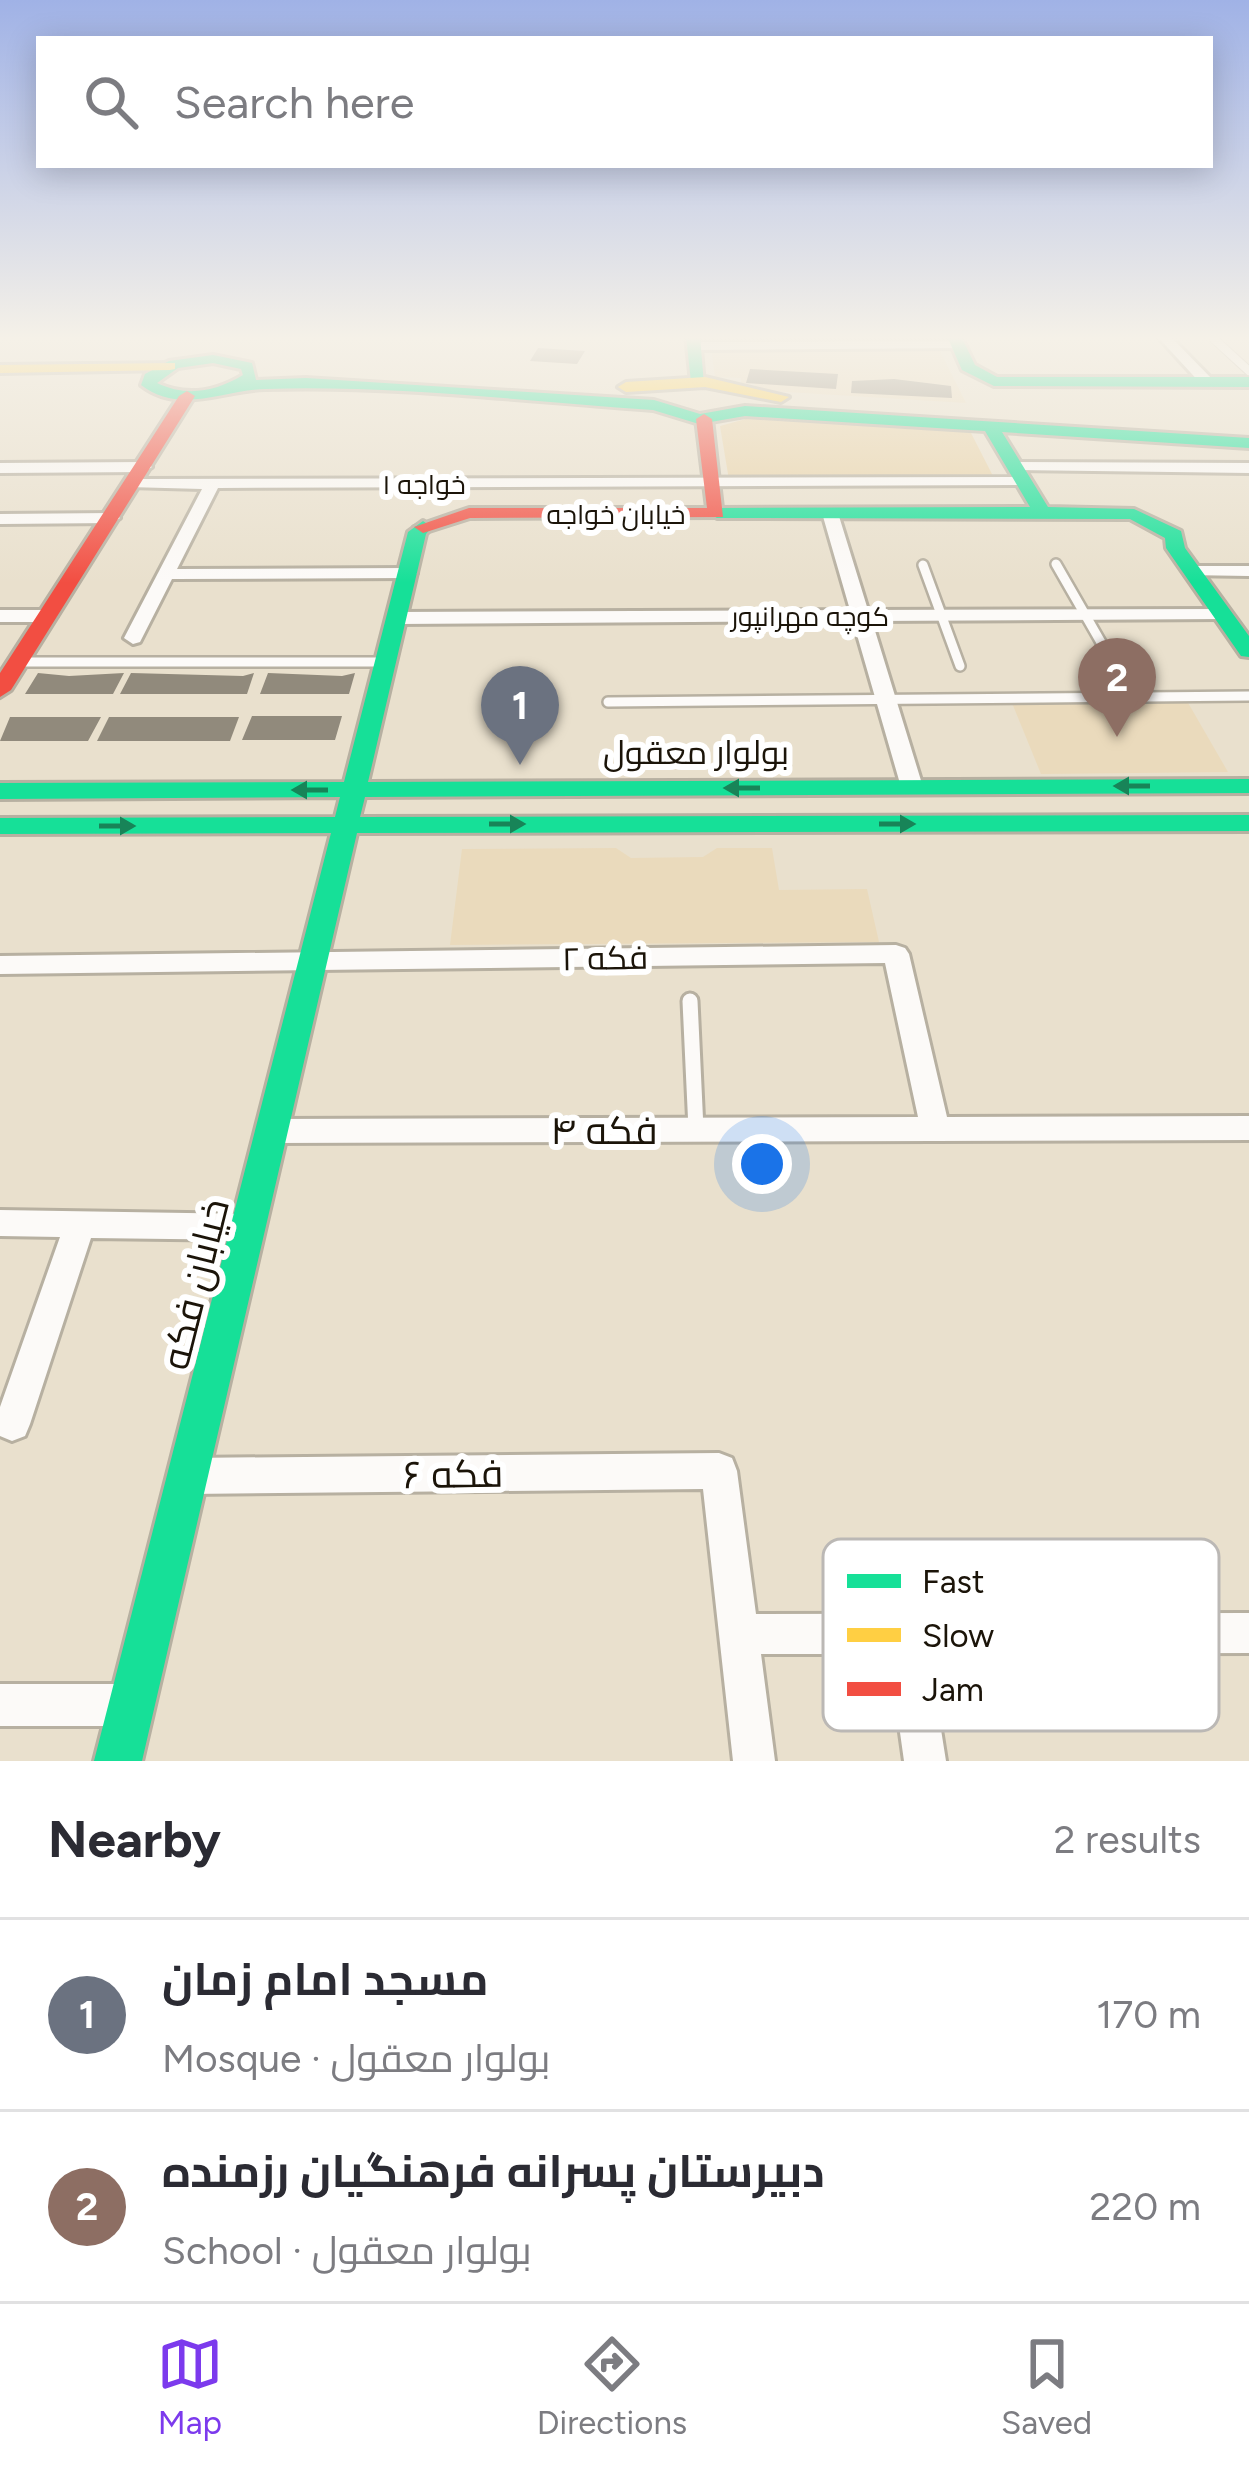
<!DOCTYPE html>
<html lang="en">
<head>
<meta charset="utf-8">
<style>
	body { margin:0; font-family:Figtree,Cairo,sans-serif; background:#f2f2f3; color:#2b2b33 }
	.you { position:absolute; left:762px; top:1164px; width:42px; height:42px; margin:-30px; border:9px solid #fff; border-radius:50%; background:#1a73e8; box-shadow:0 0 0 18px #1a73e833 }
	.badge { display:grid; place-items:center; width:78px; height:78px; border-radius:50%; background:#7c3aed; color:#fff; font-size:39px; font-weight:700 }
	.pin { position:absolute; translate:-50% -99px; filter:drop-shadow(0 3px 6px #0008) }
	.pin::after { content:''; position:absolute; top:63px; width:42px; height:36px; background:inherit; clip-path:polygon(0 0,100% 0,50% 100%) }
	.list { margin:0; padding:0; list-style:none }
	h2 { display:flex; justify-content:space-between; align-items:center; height:156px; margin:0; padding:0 48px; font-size:51px }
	h2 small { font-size:39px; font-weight:400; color:#7c7c81 }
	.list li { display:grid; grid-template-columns:78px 1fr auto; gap:36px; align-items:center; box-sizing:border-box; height:192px; padding:0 48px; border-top:3px solid #e1e1e2 }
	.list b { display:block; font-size:45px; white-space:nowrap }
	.list p { margin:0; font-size:39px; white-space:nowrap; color:#7c7c81 }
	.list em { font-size:39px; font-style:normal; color:#7c7c81 }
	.icon { flex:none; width:66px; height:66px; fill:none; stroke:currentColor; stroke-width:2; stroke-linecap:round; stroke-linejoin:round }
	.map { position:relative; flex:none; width:1249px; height:1761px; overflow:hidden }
	.search { position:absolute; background:#fff; box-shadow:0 6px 30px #0003; left:36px; right:36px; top:36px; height:132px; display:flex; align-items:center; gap:30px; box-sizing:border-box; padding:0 42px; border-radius:0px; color:#7c7c81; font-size:45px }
	.sheet { height:540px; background:#fff }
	nav { display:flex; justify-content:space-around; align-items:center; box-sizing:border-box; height:168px; border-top:3px solid #e1e1e2; background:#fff; font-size:33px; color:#7c7c81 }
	nav a { display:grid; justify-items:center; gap:6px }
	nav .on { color:#7c3aed }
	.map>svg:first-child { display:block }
	.built { fill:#eadabc }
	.green { fill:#e8d2a8 }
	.building { fill:#918a7c }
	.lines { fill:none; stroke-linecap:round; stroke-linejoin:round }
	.lane-far2-casing { stroke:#b7b0a1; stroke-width:10 }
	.lane-far1-casing { stroke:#b7b0a1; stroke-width:14 }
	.lane-casing { stroke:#b7b0a1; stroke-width:21 }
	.street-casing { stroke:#b7b0a1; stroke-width:6 }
	.fast-casing { stroke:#b7b0a1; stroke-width:6 }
	.slow-casing { stroke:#b7b0a1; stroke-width:6 }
	.jam-casing { stroke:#b7b0a1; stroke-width:6 }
	.lane-far2 { stroke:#fcfaf8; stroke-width:8 }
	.lane-far1 { stroke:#fcfaf8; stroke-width:9 }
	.lane { stroke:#fcfaf8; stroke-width:15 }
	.street { fill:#fcfaf8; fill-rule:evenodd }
	.fast { fill:#16e098; fill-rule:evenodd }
	.slow { fill:#ffcf43; fill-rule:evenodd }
	.jam { fill:#f24e42; fill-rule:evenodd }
	.oneway { fill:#188458 }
	.labels { text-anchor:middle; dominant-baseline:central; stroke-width:12; stroke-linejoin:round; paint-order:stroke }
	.far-street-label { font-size:27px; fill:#1b1409; stroke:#fff }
	.street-label { font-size:33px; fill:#1b1409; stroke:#fff }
	.near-street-label { font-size:39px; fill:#1b1409; stroke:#fff }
	.key { fill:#fff; stroke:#bbb8b5; stroke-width:3 }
	.key-label { font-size:33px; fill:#1b1409 }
</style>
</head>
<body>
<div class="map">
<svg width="1249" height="1761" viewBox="0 0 1249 1761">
	<rect width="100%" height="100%" fill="#e9e0cd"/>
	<path class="built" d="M938 347 966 403 754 390 755 384 741 383V378L715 377 711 348Z
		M1187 701 1228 772 1041 774 1012 703Z
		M616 848 631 858 703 857 717 848H772L779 890 867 889 879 942 450 945 462 849Z"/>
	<path class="green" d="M753 417 970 431 994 478 729 480 720 426Z"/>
	<path class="building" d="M538 348 585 351 577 364 530 361Z
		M750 369 838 374 836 389 746 383Z
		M894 379 951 386 952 398 851 393 852 381Z
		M38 673 69 676 124 673 113 694H25Z
		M131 673 243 676 254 673 247 694H120Z
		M268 673 342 676 355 673 349 694H260Z
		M252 716H342L335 740H242Z
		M10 717H101L88 741H0Z
		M109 717H239L230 741H97Z"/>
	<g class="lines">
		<defs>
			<path id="lane-far2" d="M1214 339 1249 371"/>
			<path id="lane-far1" d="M1056 564 1114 665
				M923 565 960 666
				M18 662H386
				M608 702 1249 696"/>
			<path id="lane" d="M690 1001 696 1129"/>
			<path id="street" d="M1157 336H1170L1212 379V385H1202Z
				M960 341 964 342V348L694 350 688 346 694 342Z
				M1015 462 1249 463V473L1010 470V464Z
				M0 463 144 462 152 467 144 472 0 473Z
				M1024 477 1032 482 1029 485 218 488 177 569 408 568 417 573 408 578 172 579 140 642 133 644 124 638 202 489 129 487V481L134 479Z
				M824 510 838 513 868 610 1222 609 1231 614 1222 619 872 621 923 787 912 794 901 787 853 621 397 624 388 618 397 612 850 610 822 513Z
				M0 514 112 513 120 518 112 523 0 524Z
				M1193 566H1249V576L1187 575 1184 571Z
				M0 610H48L57 616 48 622H0Z
				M896 945 905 948 909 954 947 1117 1249 1116V1140L272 1143 262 1139 257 1131 262 1123 272 1119 918 1117 885 963 0 974V956Z
				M0 1210 249 1214 260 1217 265 1227 260 1237 249 1240 91 1238 30 1424 25 1436 12 1441 0 1436V1407L60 1237 0 1236Z
				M719 1453 732 1458 737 1471 756 1614 1249 1613V1653L929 1654 946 1761H904L889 1654H761L775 1761H733L703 1489 188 1494 175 1489 170 1476 175 1463 188 1458Z
				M0 1684H132L147 1690 153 1705 147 1720 132 1726H0Z"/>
			<path id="fast" d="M686 336H700L704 385 691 382Z
				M947 336H961L975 365 997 377H1249V387L994 386 962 370Z
				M213 355 252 363 256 380 306 378 654 400 700 414 745 406 1249 438V448L1002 432 1048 507 1134 509 1181 531 1185 548 1249 636V657L1241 656 1166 548 1165 538 1130 519 717 518 708 513 717 508 1030 507 985 431 745 416 699 424 653 410C524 401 394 385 265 389 223 390 180 415 141 385L145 374 169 361ZM213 363 241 369 243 375C215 392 186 397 157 383L178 368Z
				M423 521 432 527 426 534 368 782 1249 779V793L365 797 360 817 1249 815V831L357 833 142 1761H94L331 833 0 834V818L335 817 340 797 0 799V783L344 782 408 532Z"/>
			<path id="slow" d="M175 363V369L170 370 0 373V365Z
				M705 377 789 397 781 402 705 387 626 392 618 387 626 382Z"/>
			<path id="jam" d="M187 391 195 396 11 690 0 697V673L179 396Z
				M704 414 712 419 723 517 470 518 423 533 414 527 469 508H707L696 419Z"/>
		</defs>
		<use href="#lane-far2" class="lane-far2-casing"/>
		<use href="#lane-far1" class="lane-far1-casing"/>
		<use href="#lane" class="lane-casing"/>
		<use href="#street" class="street-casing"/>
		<use href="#fast" class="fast-casing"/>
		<use href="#slow" class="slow-casing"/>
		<use href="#jam" class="jam-casing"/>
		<use href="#lane-far2" class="lane-far2"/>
		<use href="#lane-far1" class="lane-far1"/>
		<use href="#lane" class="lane"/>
		<use href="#street" class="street"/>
		<use href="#fast" class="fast"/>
		<use href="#slow" class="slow"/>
		<use href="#jam" class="jam"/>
	</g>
	<defs><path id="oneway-solid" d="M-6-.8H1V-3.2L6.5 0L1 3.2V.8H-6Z" transform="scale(3)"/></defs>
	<g class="oneway">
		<use href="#oneway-solid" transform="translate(1132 786) rotate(180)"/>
		<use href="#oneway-solid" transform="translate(742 788) rotate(180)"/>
		<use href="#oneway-solid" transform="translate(310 790) rotate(180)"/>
		<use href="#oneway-solid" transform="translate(507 824)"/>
		<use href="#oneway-solid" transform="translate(897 824)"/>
		<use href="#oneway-solid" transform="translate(117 826)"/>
	</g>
	<linearGradient id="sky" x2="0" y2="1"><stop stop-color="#a0b2e6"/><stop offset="0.58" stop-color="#f5f1e8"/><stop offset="1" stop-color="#f5f1e8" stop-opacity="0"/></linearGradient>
	<rect width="1249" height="583" fill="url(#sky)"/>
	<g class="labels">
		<g class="far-street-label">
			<text x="424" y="484">خواجه ۱</text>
			<text x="616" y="514">خیابان خواجه</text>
			<text x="810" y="616">کوچه مهرانپور</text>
		</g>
		<g class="street-label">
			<text x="696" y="752">بولوار معقول</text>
			<text transform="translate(605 958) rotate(-1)">فکه ۲</text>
		</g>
		<g class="near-street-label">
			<text x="604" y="1130">فکه ۴</text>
			<text transform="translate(195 1284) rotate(-76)">خیابان فکه</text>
			<text transform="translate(453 1474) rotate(-1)">فکه ۶</text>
		</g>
	</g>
	<rect x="823" y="1539" width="396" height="192" rx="18" class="key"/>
	<rect x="847" y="1574" width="54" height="14" fill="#16e098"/>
	<rect x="847" y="1628" width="54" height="14" fill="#ffcf43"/>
	<rect x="847" y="1682" width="54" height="14" fill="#f24e42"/>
	<g class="key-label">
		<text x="922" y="1593">Fast</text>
		<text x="922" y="1647">Slow</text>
		<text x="922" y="1701">Jam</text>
	</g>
</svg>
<div class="you"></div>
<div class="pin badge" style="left:520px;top:765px;background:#6b7280">1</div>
<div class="pin badge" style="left:1117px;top:737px;background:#8d6e63">2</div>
<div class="search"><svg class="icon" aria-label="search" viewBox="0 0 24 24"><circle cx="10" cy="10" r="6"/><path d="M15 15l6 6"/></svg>Search here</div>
</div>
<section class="sheet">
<h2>Nearby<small>2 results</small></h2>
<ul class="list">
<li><span class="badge" style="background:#6b7280">1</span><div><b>مسجد امام زمان</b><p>Mosque · بولوار معقول</p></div><em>170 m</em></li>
<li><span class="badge" style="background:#8d6e63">2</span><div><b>دبیرستان پسرانه فرهنگیان رزمنده</b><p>School · بولوار معقول</p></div><em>220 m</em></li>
</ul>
</section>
<nav>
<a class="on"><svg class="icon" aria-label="map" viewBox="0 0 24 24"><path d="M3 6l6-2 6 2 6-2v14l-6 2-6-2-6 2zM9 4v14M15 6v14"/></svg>Map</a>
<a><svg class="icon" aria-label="directions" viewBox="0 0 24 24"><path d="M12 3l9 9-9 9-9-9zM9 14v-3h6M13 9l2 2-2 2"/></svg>Directions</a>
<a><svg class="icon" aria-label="saved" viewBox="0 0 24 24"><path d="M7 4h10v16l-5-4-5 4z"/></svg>Saved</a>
</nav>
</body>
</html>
